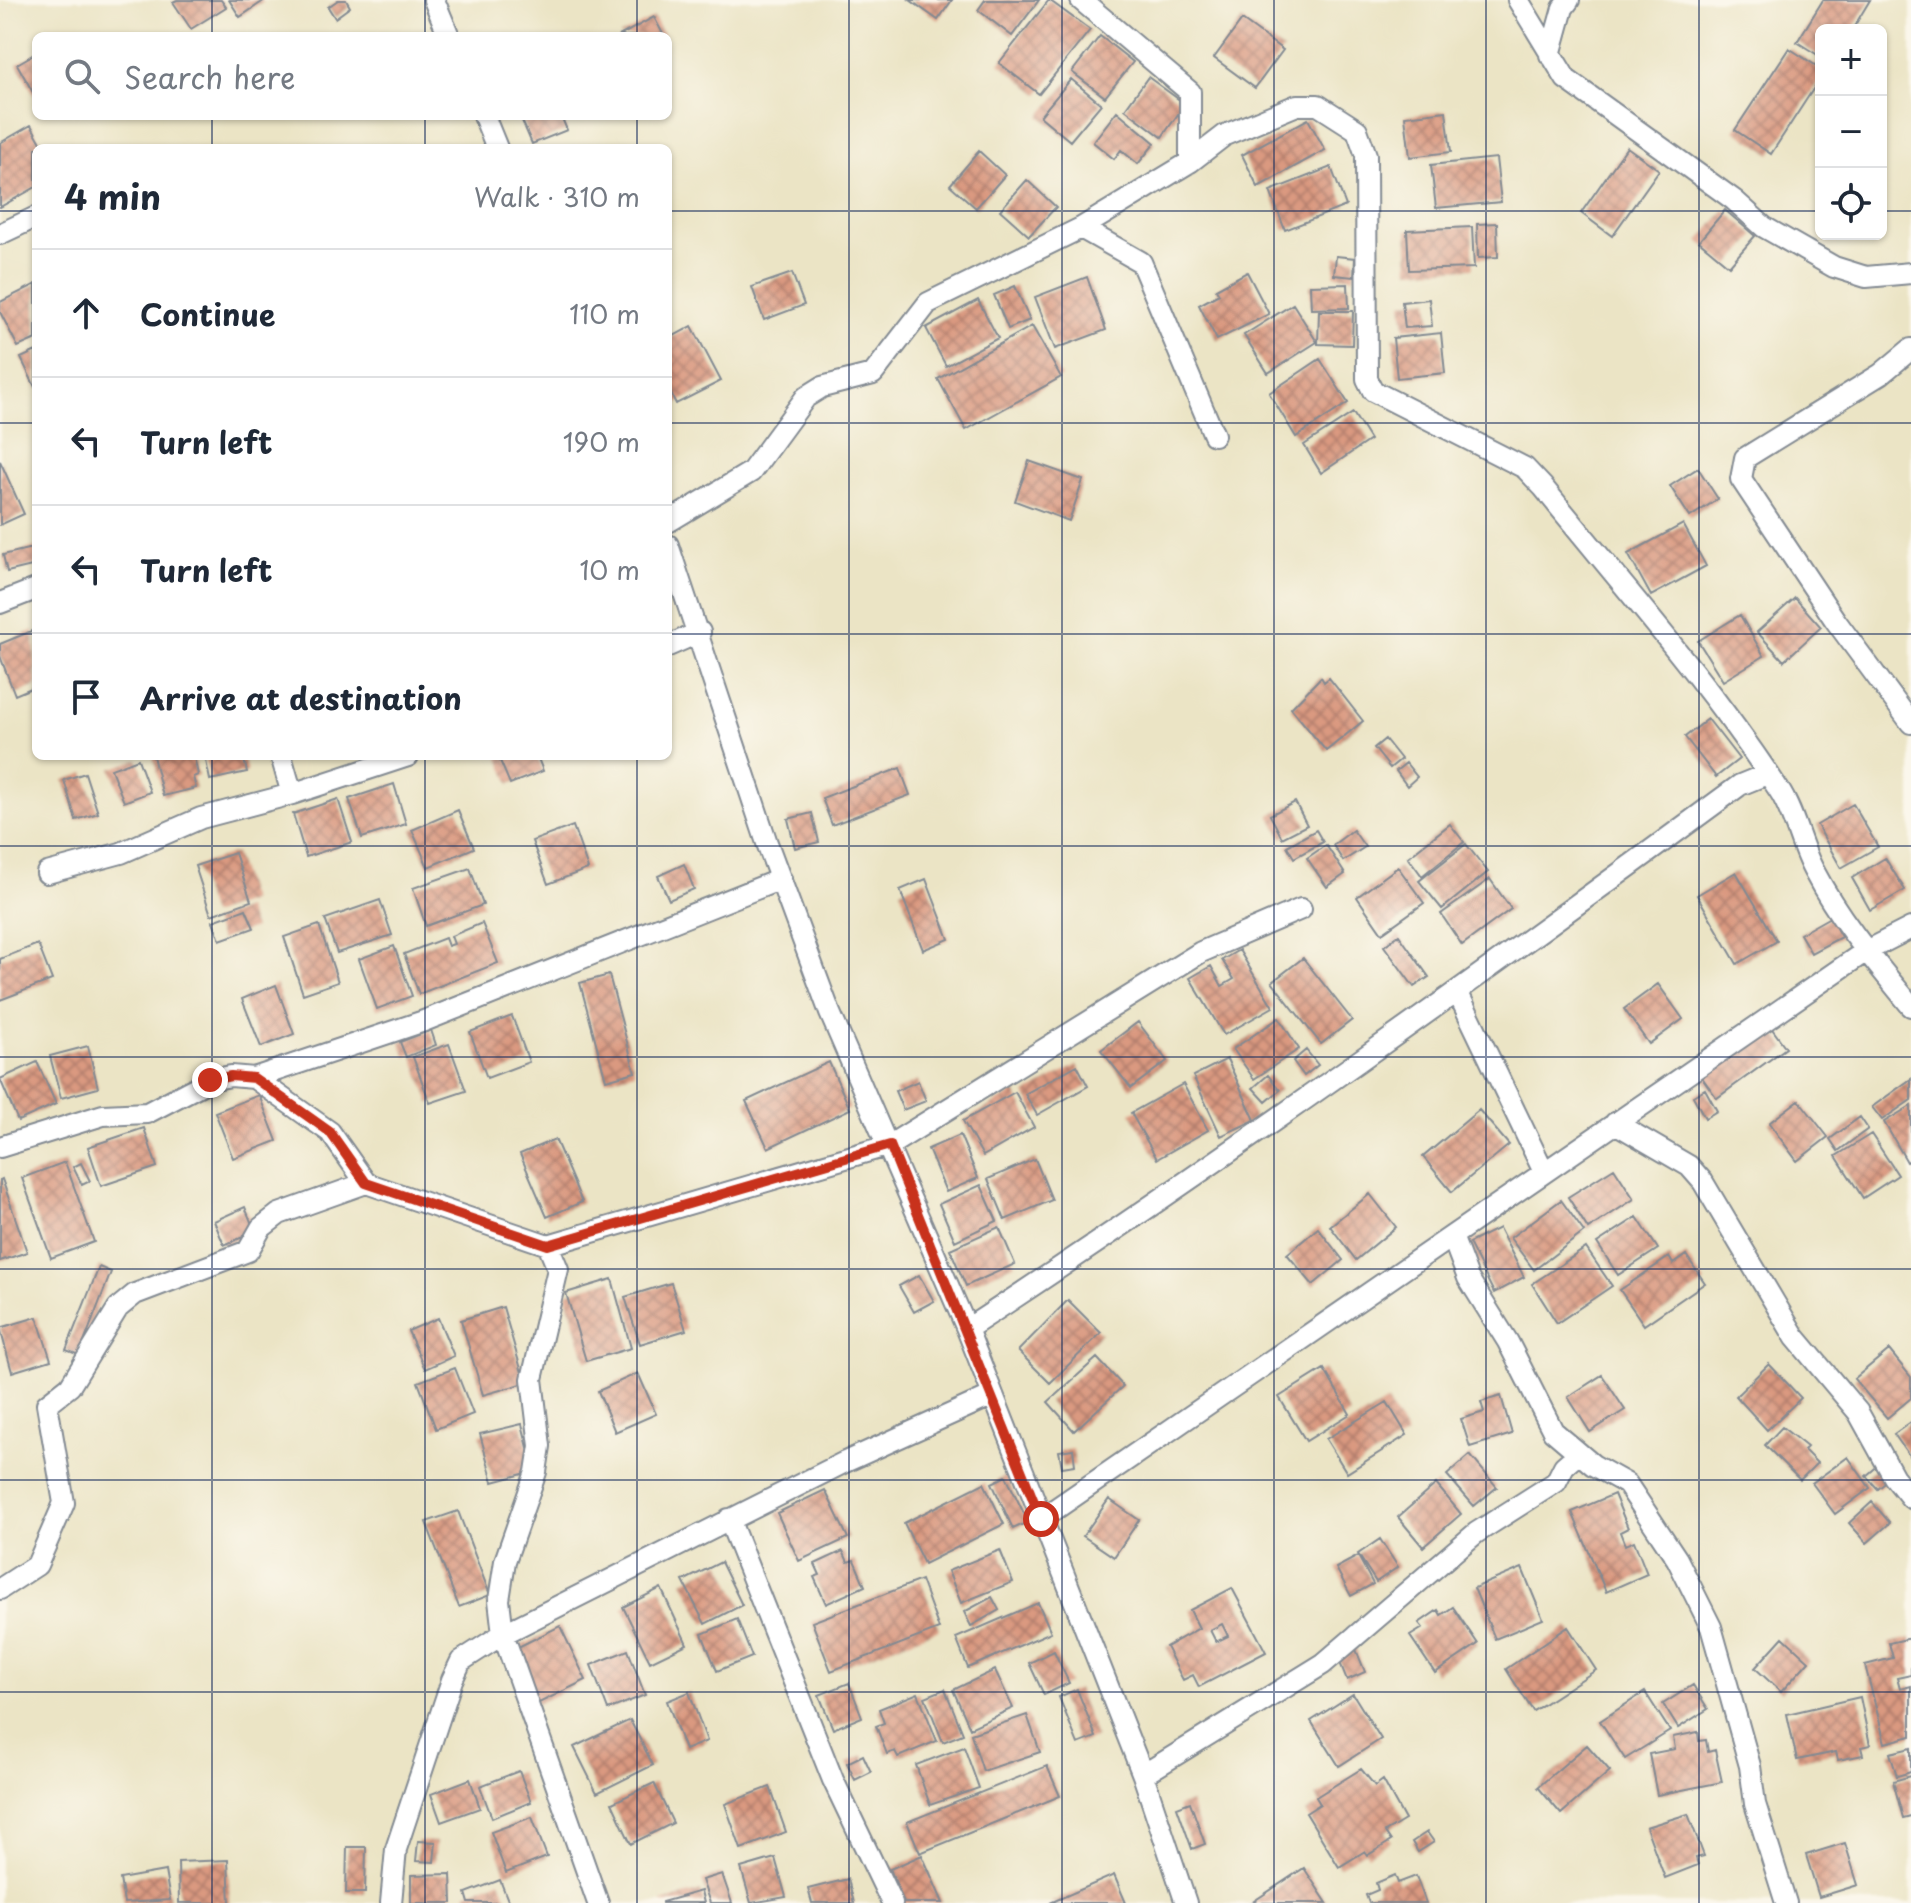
<!DOCTYPE html>
<html lang="en">
<head>
<meta charset="utf-8">
<style>
	body { margin:0; font-family:"Playpen Sans",sans-serif; background:#f2f2f3; color:#1f2937 }
	.controls { position:absolute; right:24px; top:24px; display:grid; overflow:hidden; border-radius:12px; box-shadow:0 2px 6px #0004 }
	.controls button { width:72px; height:72px; display:grid; place-items:center; padding:0; border:0; border-bottom:2px solid #e0e1e3; background:#fff; color:#1f2937; font:40px sans-serif }
	.stop { position:absolute; width:24px; height:24px; margin:-18px; border:6px solid #c8321e; border-radius:50%; background:#fff }
	.stop.end { background:#c8321e; border-color:#fff; box-shadow:0 2px 8px #0008 }
	.list { margin:0; padding:0; list-style:none }
	h2 { display:flex; justify-content:space-between; align-items:center; height:104px; margin:0; padding:0 32px; font-size:34px }
	h2 small { font-size:26px; font-weight:400; color:#747a83 }
	.list li { display:grid; grid-template-columns:52px 1fr auto; gap:24px; align-items:center; box-sizing:border-box; height:128px; padding:0 32px; border-top:2px solid #e0e1e3 }
	.list b { display:block; font-size:30px; white-space:nowrap }
	.list em { font-size:26px; font-style:normal; color:#747a83 }
	.icon { flex:none; width:44px; height:44px; fill:none; stroke:currentColor; stroke-width:2; stroke-linecap:round; stroke-linejoin:round }
	.map { position:relative; flex:none; width:1911px; height:1903px; overflow:hidden }
	.search { position:absolute; background:#fff; box-shadow:0 2px 6px #0004; left:32px; top:32px; width:640px; height:88px; display:flex; align-items:center; gap:20px; box-sizing:border-box; padding:0 28px; border-radius:12px; color:#747a83; font-size:30px }
	.panel { position:absolute; background:#fff; box-shadow:0 2px 6px #0004; left:32px; top:144px; width:640px; height:616px; border-radius:12px }
	.map>svg:first-child { display:block }
	.building { fill:url(#building-cross-hatch); fill-rule:evenodd }
	.lines { fill:none; stroke-linecap:round; stroke-linejoin:round }
	.minor-casing { stroke:#838a92; stroke-width:24 }
	.minor { stroke:#fff; stroke-width:20 }
	.route { stroke:#c8321e; stroke-width:10 }
	.grid { fill:none; stroke:#1b2f5e; stroke-width:2; stroke-opacity:0.55 }
</style>
</head>
<body>
<div class="map">
<svg width="1911" height="1903" viewBox="0 0 1911 1903">
	<defs>
		<pattern id="building-cross-hatch" width="8" height="8" patternUnits="userSpaceOnUse" patternTransform="scale(2)"><rect width="8" height="8" fill="#da9980"/><path d="M0 0l8 8M0 8l8-8" fill="none" stroke="#b07d6c"/></pattern>
	</defs>
	<rect width="100%" height="100%" fill="#fbf7ec"/>
	<filter id="ink" filterUnits="userSpaceOnUse"><feTurbulence type="fractalNoise" baseFrequency=".0125" numOctaves="2"/><feDisplacementMap in="SourceGraphic" scale="16" xChannelSelector="R" yChannelSelector="G"/><feConvolveMatrix kernelMatrix="1 2 1 2 8 2 1 2 1" color-interpolation-filters="sRGB"/></filter>
	<filter id="wash" filterUnits="userSpaceOnUse"><feTurbulence type="fractalNoise" baseFrequency=".006" numOctaves="4" result="noise"/><feDisplacementMap in="SourceGraphic" scale="32" xChannelSelector="R" yChannelSelector="G"/><feGaussianBlur stdDeviation="1.8" result="paint"/><feColorMatrix in="noise" values="0 0 0 0 0 0 0 0 0 0 0 0 0 0 0 0 0 1.4 0 .05"/><feComposite in="paint" operator="in"/></filter>
	<g filter="url(#wash)">
		<rect width="100%" height="100%" fill="#ebe4c5"/>
		<g id="blocks">
			<path class="building" d="M177 0H221L226 7 191 29 173 2Z
				M229 0H265L240 17Z
				M338 0H346L350 7 335 18 328 7Z
				M910 0H952L938 20Z
				M985 0H1039L1012 36 978 10Z
				M1049 0 1090 30 1039 94 999 63Z
				M1823 0H1870L1852 30H1821V57L1797 42Z
				M654 17 664 36H619Z
				M1242 20 1283 50 1255 88 1214 58Z
				M1100 36 1133 62 1105 97 1072 72Z
				M1789 48 1821 69V77L1771 154 1735 130Z
				M36 53V98L17 64Z
				M1148 77 1185 104 1162 137 1125 109Z
				M1071 79 1101 104 1070 141 1040 116Z
				M1117 111 1155 143 1138 164 1121 150 1114 159 1093 142Z
				M1446 111 1451 152 1410 157 1405 116Z
				M520 116H561L567 130 532 144Z
				M1308 119 1325 150 1258 187 1242 155Z
				M31 125 44 148H36V187L0 207V143Z
				M1627 147 1659 170 1612 236 1581 213Z
				M979 151 1005 175 976 208 950 185Z
				M1496 158 1501 202 1436 208 1431 165Z
				M1331 167 1346 206 1285 230 1270 191Z
				M1027 180 1056 207 1029 236 1000 210Z
				M1725 210 1755 236 1729 266 1699 241Z
				M1497 223 1498 257 1478 258 1477 224Z
				M1472 227 1474 268 1409 270 1407 230Z
				M1336 256 1355 258 1354 277 1334 275Z
				M1247 272 1269 314 1217 340 1199 305 1219 294 1216 289Z
				M792 273 804 305 764 320 752 287Z
				M1087 277 1106 330 1055 349 1035 297Z
				M36 284V339L18 347 0 312V302Z
				M1348 284 1349 308 1311 309 1310 285Z
				M1015 286 1030 320 1008 329 994 295Z
				M1429 299 1432 326 1405 328 1402 302Z
				M978 300 998 338 946 366 926 328Z
				M1293 304 1317 342 1268 373 1244 335Z
				M1319 311H1353L1352 345 1318 344Z
				M692 326 721 381 676 404 668 388V339Z
				M1032 326 1061 377 966 430 938 379Z
				M1441 333 1445 373 1397 378 1393 338Z
				M36 351V389L21 358Z
				M1320 359 1348 403 1296 437 1269 393Z
				M1353 413 1370 440 1321 473 1304 445Z
				M0 461 24 514 0 525Z
				M1029 461 1083 480 1069 521 1015 501Z
				M1698 468 1718 499 1690 517 1670 486Z
				M1683 524 1706 566 1651 596 1628 554Z
				M36 547V565L7 572 3 555Z
				M1795 598 1821 627 1784 661 1757 632Z
				M1740 615 1764 656 1723 681 1698 641Z
				M34 630 36 686 15 695 0 656V644Z
				M1321 677 1324 682 1329 678 1363 721 1326 751 1291 708Z
				M1708 719 1739 759 1716 777 1685 737Z
				M1385 739 1401 759 1390 768 1374 748Z
				M153 756 194 757 198 775 193 777 196 788 163 796Z
				M205 756H243L247 772 210 780Z
				M498 756H537L543 771 510 784Z
				M138 759 150 792 124 802 111 769Z
				M1406 763 1417 777 1407 786 1396 771Z
				M900 768 910 795 832 825 822 798Z
				M85 773 98 813 76 820 64 780Z
				M394 784 406 824 362 838 349 799Z
				M338 799 352 842 306 857 293 814Z
				M1295 802 1307 825 1282 838 1270 815Z
				M1853 804 1878 847 1841 868 1817 825Z
				M458 810 474 848 428 867 412 830Z
				M812 813 819 842 795 848 788 819Z
				M1450 824 1464 842 1422 876 1408 857Z
				M573 826 588 869 548 884 532 841Z
				M1316 830 1323 842 1294 858 1287 846Z
				M1353 830 1365 847 1343 861 1333 845Z
				M1466 844 1488 872 1442 909 1419 881Z
				M1326 845 1345 874 1327 887 1307 858Z
				M235 853 251 901 211 915 195 866Z
				M1885 858 1905 890 1870 910 1852 878Z
				M684 864 694 889 669 900 658 876Z
				M1398 867 1424 903 1382 933 1357 897Z
				M470 868 483 905 426 926 413 888Z
				M1736 872 1777 941 1737 964 1697 895Z
				M926 879 949 939 923 950 900 890Z
				M1490 879 1511 909 1462 945 1441 914Z
				M380 900 392 935 337 953 325 919Z
				M246 909 254 928 220 940 213 921Z
				M1830 917 1841 937 1811 953 1800 934Z
				M482 923 498 963 419 994 404 954 445 938 448 946 454 944 451 936Z
				M319 925 338 982 303 994 284 937Z
				M1399 935 1429 977 1414 987 1384 946Z
				M38 944 52 980 0 1000V959Z
				M394 946 412 996 377 1009 359 959Z
				M1239 950 1273 1007 1224 1035 1190 978 1211 966 1222 986 1234 979 1222 960Z
				M1303 958 1352 1020 1321 1044 1272 982Z
				M609 975 635 1072 606 1080 580 983Z
				M1658 984 1683 1019 1649 1044 1624 1009Z
				M276 985 294 1034 261 1047 242 999Z
				M512 1016 529 1062 487 1078 470 1032Z
				M1279 1018 1299 1049 1254 1079 1233 1049Z
				M1138 1022 1167 1061 1131 1088 1101 1050Z
				M1770 1026 1786 1048 1717 1098 1701 1076Z
				M431 1030 436 1045 406 1057 400 1042Z
				M449 1044 466 1091 430 1103 413 1057Z
				M88 1046 98 1088 61 1098 50 1056Z
				M1306 1050 1318 1065 1304 1076 1293 1061Z
				M1227 1059 1255 1120 1221 1136 1193 1076Z
				M37 1062 56 1104 18 1121 0 1079Z
				M829 1062 850 1109 768 1148 746 1101Z
				M1077 1065 1088 1086 1037 1115 1025 1094Z
				M1268 1075 1280 1090 1266 1102 1253 1088Z
				M1911 1079V1100L1882 1120 1872 1107Z
				M918 1081 926 1101 903 1110 895 1091Z
				M1183 1084 1208 1130 1157 1159 1131 1113Z
				M1705 1089 1717 1111 1705 1118 1693 1096Z
				M1015 1092 1034 1127 983 1156 963 1121Z
				M259 1095 277 1141 233 1158 215 1112Z
				M1799 1100 1828 1137 1797 1161 1769 1123Z
				M1911 1106V1160L1907 1162 1884 1122Z
				M1479 1110 1509 1145 1452 1192 1423 1157Z
				M1860 1117 1868 1129 1838 1151 1830 1139Z
				M144 1128 157 1167 101 1186 88 1147Z
				M1871 1134 1898 1175 1863 1198 1836 1156Z
				M960 1135 978 1178 946 1192 928 1149Z
				M555 1139 582 1202 547 1217 520 1154Z
				M1035 1159 1052 1200 1005 1220 988 1179Z
				M65 1162 94 1242 51 1258 22 1178Z
				M81 1163 90 1181 82 1185 73 1167Z
				M1614 1168 1634 1199 1588 1229 1568 1197Z
				M2 1179 27 1252 0 1261V1180Z
				M981 1185 997 1221 955 1241 939 1204Z
				M1370 1194 1396 1227 1356 1260 1330 1226Z
				M1561 1200 1584 1232 1534 1270 1510 1238Z
				M245 1207 255 1232 224 1245 214 1221Z
				M1637 1217 1658 1249 1618 1275 1597 1243Z
				M999 1227 1015 1264 966 1286 950 1249Z
				M1318 1228 1343 1260 1313 1285 1287 1254Z
				M1499 1228 1524 1277 1494 1293 1469 1243Z
				M1586 1248 1612 1286 1557 1323 1532 1284Z
				M1686 1255 1705 1283 1644 1325 1620 1290 1669 1257 1673 1264Z
				M99 1267 111 1272 79 1355 66 1350Z
				M919 1275 934 1301 914 1312 899 1286Z
				M612 1279 631 1348 586 1361 566 1293Z
				M671 1283 686 1330 640 1344 625 1297Z
				M1068 1300 1101 1333 1050 1383 1018 1351Z
				M503 1307 525 1383 483 1395 461 1320Z
				M37 1317 51 1360 12 1372 0 1328Z
				M438 1318 454 1356 425 1369 408 1331Z
				M1889 1350 1911 1377V1398L1887 1418 1854 1379Z
				M1097 1358 1123 1386 1074 1431 1048 1402Z
				M1769 1364 1801 1398 1767 1430 1736 1396Z
				M455 1368 473 1414 436 1429 418 1382Z
				M1324 1369 1350 1414 1306 1441 1279 1397Z
				M638 1373 656 1414 615 1432 598 1391Z
				M1602 1375 1625 1410 1590 1432 1568 1397Z
				M1501 1396 1512 1434 1470 1447 1461 1419 1484 1412 1481 1402Z
				M1387 1402 1407 1435 1347 1473 1326 1439Z
				M1911 1422V1458L1894 1434Z
				M522 1424 534 1471 493 1482 480 1434Z
				M1782 1427 1807 1447 1804 1450 1817 1463 1800 1480 1765 1445Z
				M1073 1449 1075 1465 1062 1467 1059 1451Z
				M1470 1455 1497 1487 1474 1506 1447 1475Z
				M1848 1457 1870 1488 1835 1514 1812 1483Z
				M1880 1464 1892 1477 1878 1489 1866 1476Z
				M1006 1476 1028 1522 1013 1529 992 1483Z
				M984 1483 1004 1524 924 1564 904 1523Z
				M1436 1484 1461 1514 1423 1547 1398 1517Z
				M825 1490 848 1538 799 1561 777 1513Z
				M1614 1494 1628 1528 1620 1532 1625 1545 1634 1541 1647 1574 1606 1592 1572 1512Z
				M1109 1499 1139 1520 1114 1557 1083 1536Z
				M1872 1502 1890 1523 1867 1543 1849 1523Z
				M458 1511 490 1595 459 1607 426 1522Z
				M1380 1539 1398 1567 1376 1582 1358 1554Z
				M1000 1550 1013 1582 961 1603 948 1571Z
				M843 1551 848 1562 854 1560 865 1586 826 1604 814 1577 820 1575 815 1564Z
				M1358 1556 1373 1584 1351 1596 1336 1568Z
				M721 1562 742 1605 705 1624 683 1581Z
				M1522 1568 1543 1619 1495 1639 1474 1588Z
				M921 1580 939 1629 831 1671 812 1622Z
				M661 1588 687 1644 650 1662 623 1607Z
				M1232 1588 1266 1652 1199 1687 1193 1675 1183 1680 1166 1647 1199 1628 1190 1610ZM1222 1624 1228 1636 1216 1642 1210 1630Z
				M992 1597 999 1610 971 1626 964 1612Z
				M1038 1603 1051 1632 968 1668 956 1638Z
				M1453 1607 1478 1644 1435 1673 1410 1636 1423 1628 1419 1623 1438 1610 1441 1615Z
				M737 1619 752 1657 717 1671 702 1634Z
				M560 1626 586 1680 537 1704 512 1650Z
				M1568 1627 1596 1670 1533 1711 1506 1669Z
				M1783 1637 1809 1661 1781 1692 1755 1668Z
				M1911 1638V1675L1897 1678 1900 1689 1911 1686V1736L1885 1743 1865 1665 1893 1658 1889 1643Z
				M1355 1647 1365 1672 1347 1680 1337 1655Z
				M628 1650 645 1695 608 1710 591 1665Z
				M1054 1651 1069 1683 1044 1695 1029 1663Z
				M995 1670 1013 1708 970 1728 953 1690Z
				M849 1683 862 1717 833 1729 819 1695Z
				M1693 1685 1708 1709 1678 1728 1663 1704Z
				M945 1689 963 1734 943 1742 925 1697Z
				M1077 1689 1096 1737 1078 1744 1059 1697Z
				M689 1692 707 1741 685 1750 667 1701Z
				M1645 1692 1670 1731 1625 1759 1600 1721Z
				M918 1693 937 1741 898 1757 895 1751 887 1754 876 1726 884 1723 879 1709Z
				M1353 1694 1381 1739 1339 1766 1311 1721Z
				M1860 1697 1870 1745 1861 1747 1863 1755 1838 1760 1836 1752 1797 1760 1787 1714Z
				M1027 1715 1040 1752 983 1771 971 1734Z
				M630 1720 653 1765 597 1793 574 1747Z
				M1698 1732 1699 1741 1706 1740 1708 1752 1715 1750 1722 1782 1657 1795 1649 1754 1675 1749 1673 1737Z
				M1587 1745 1610 1771 1561 1814 1538 1787Z
				M964 1747 979 1788 930 1805 916 1765Z
				M1911 1748V1772L1897 1776 1890 1753Z
				M863 1755 871 1772 855 1780 847 1763Z
				M1047 1766 1060 1796 920 1853 907 1822Z
				M1361 1769 1375 1786 1383 1780 1405 1820 1385 1832 1391 1841 1368 1855 1365 1851 1339 1867 1306 1813 1320 1804 1316 1797Z
				M519 1771 531 1802 492 1818 480 1786Z
				M1911 1776V1816L1903 1818 1893 1781Z
				M470 1779 480 1808 441 1822 431 1794Z
				M654 1783 673 1823 631 1844 612 1803Z
				M770 1787 786 1832 741 1849 725 1804Z
				M1190 1802 1205 1844 1192 1849 1177 1807Z
				M1688 1814 1704 1856 1696 1858 1698 1865 1665 1878 1646 1827Z
				M532 1817 547 1857 506 1873 491 1832Z
				M1427 1832 1434 1842 1418 1852 1412 1842Z
				M418 1841 436 1842 434 1862 416 1861Z
				M1845 1843 1858 1885 1819 1897 1806 1855Z
				M347 1847H366L365 1893H346Z
				M922 1855 943 1903H904L890 1869Z
				M775 1858 786 1897 751 1903 741 1868Z
				M228 1860 230 1903H179L178 1862Z
				M1304 1868 1327 1903H1251Z
				M165 1871 170 1900 124 1903 120 1879Z
				M451 1874 452 1903H411V1875Z
				M722 1874 732 1903H710L702 1880Z
				M1114 1875 1126 1903H1050Z
				M1395 1875 1398 1883 1416 1876 1426 1903H1369L1366 1895 1378 1890 1376 1883Z
				M848 1879 854 1903H812L808 1889Z
				M500 1880 509 1903H469L466 1893Z
				M701 1891 704 1903H662V1902Z"/>
		</g>
	</g>
	<g filter="url(#ink)">
		<use href="#blocks" fill-opacity="0" stroke="#838a92" stroke-width="2"/>
		<g class="lines">
			<defs>
				<path id="minor" d="M434 0 449 36
					M1081 0 1190 92V162
					M1518 0 1566 79 1734 200 1764 227 1834 267 1866 277 1911 273
					M1550 55 1563 8 1569 0
					M484 116 497 148
					M1081 228 1141 262 1214 435
					M0 234 36 217
					M1911 349 1881 374 1745 458 1741 479 1835 620 1911 723
					M668 522 751 472 806 397 822 387 873 374 928 303 1081 228 1190 162 1225 135 1297 105H1318L1357 130 1366 155 1367 379 1373 391 1525 468 1543 487C1623 586 1709 683 1779 790 1795 814 1800 847 1815 873 1840 921 1877 964 1911 1006
					M668 545 767 843 830 1013 967 1329 1143 1775 1186 1903
					M0 603 36 589
					M668 646 700 632
					M281 756 292 794
					M47 873 121 853 201 818 292 794 408 756
					M1458 993 1544 1172
					M254 1078 424 1021 781 879
					M1615 1123 1689 1166 1703 1182 1795 1337 1858 1412 1894 1477 1911 1498
					M0 1147 103 1115 147 1113 210 1080 231 1076 254 1078 330 1132 366 1183 548 1245 890 1145 1201 952 1301 909
					M1452 1236 1468 1278 1508 1342 1553 1431 1593 1465 1627 1484 1677 1559 1711 1627 1750 1766 1755 1804 1786 1903
					M967 1329C1231 1156 1486 972 1740 785L1767 774
					M729 1519 833 1780 892 1903
					M1041 1519 1866 951 1911 928
					M0 1589 37 1565 64 1503 47 1404 70 1386 118 1308 135 1294 248 1251 261 1228 279 1214 366 1183
					M1143 1775 1323 1664 1476 1533 1556 1482 1564 1466 1579 1453
					M391 1903 396 1849 452 1680 461 1661 503 1634 499 1600 505 1561 536 1472 540 1446 532 1379 558 1269 548 1245
					M598 1903 503 1634 845 1462 993 1395"/>
			</defs>
			<use href="#minor" class="minor-casing"/>
			<use href="#minor" class="minor"/>
		</g>
	</g>
	<g class="lines" filter="url(#ink)">
		<path class="route" d="M210 1080 231 1076 254 1078 330 1132 366 1183 548 1245 890 1145 1041 1519"/>
	</g>
	<path class="grid" d="M212 0V36M425 0V36M637 0V36M849 0V1903M1062 0V1903M1274 0V1903M1486 0V1903M1699 0V1903M212 116V148M425 116V148M637 116V148M0 211H36M668 211H1821M1881 211H1911M0 423H36M668 423H1911M0 634H36M668 634H1911M212 756V1903M425 756V1903M637 756V1903M0 846H1911M0 1057H1911M0 1269H1911M0 1480H1911M0 1692H1911"/>
</svg>
<div class="controls">
<button>+</button>
<button>−</button>
<button><svg class="icon" aria-label="locate" viewBox="0 0 24 24"><circle cx="12" cy="12" r="6"/><path d="M12 2v4M12 18v4M2 12h4M18 12h4"/></svg></button>
</div>
<div class="stop" style="left:1041px;top:1519px"></div>
<div class="stop end" style="left:210px;top:1080px"></div>
<div class="search"><svg class="icon" aria-label="search" viewBox="0 0 24 24"><circle cx="10" cy="10" r="6"/><path d="M15 15l6 6"/></svg>Search here</div>
<section class="panel">
<h2>4 min<small>Walk · 310 m</small></h2>
<ul class="list">
<li><svg class="icon" aria-label="ahead" viewBox="0 0 24 24"><path d="M12 20V5M6 11l6-6 6 6"/></svg><div><b>Continue</b></div><em>110 m</em></li>
<li><svg class="icon" aria-label="left" viewBox="0 0 24 24"><path d="M17 20v-9H6M10 6l-5 5 5 5"/></svg><div><b>Turn left</b></div><em>190 m</em></li>
<li><svg class="icon" aria-label="left" viewBox="0 0 24 24"><path d="M17 20v-9H6M10 6l-5 5 5 5"/></svg><div><b>Turn left</b></div><em>10 m</em></li>
<li><svg class="icon" aria-label="arrive" viewBox="0 0 24 24"><path d="M6 21V4h12l-3 4 3 4H6"/></svg><div><b>Arrive at destination</b></div></li>
</ul>
</section>
</div>
</body>
</html>
